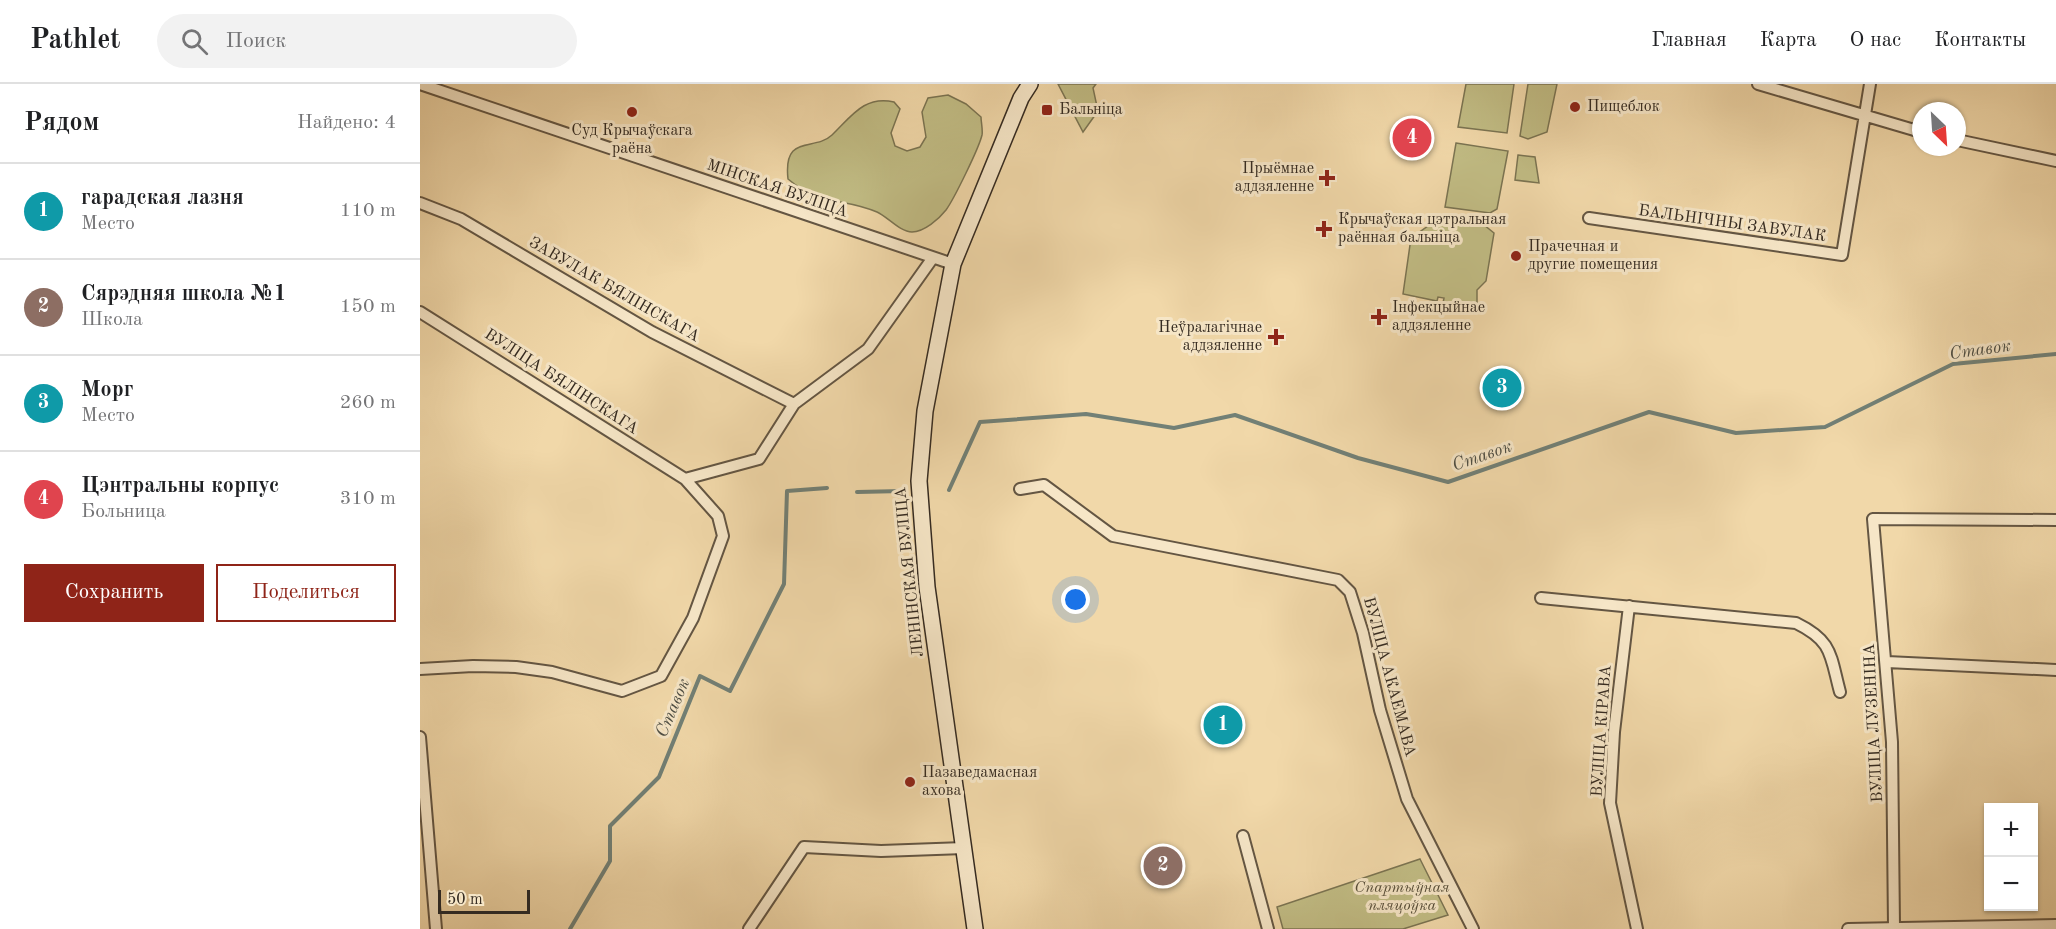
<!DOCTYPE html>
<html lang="ru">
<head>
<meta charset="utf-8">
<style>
	body { margin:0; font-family:"Old Standard TT",serif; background:#f2f2f2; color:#202124 }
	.controls { position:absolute; right:18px; bottom:18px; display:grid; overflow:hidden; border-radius:0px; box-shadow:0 2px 4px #0004 }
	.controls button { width:54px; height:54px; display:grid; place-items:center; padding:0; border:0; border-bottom:2px solid #e0e0e0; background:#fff; color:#202124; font:30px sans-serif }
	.compass { position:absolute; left:1492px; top:18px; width:54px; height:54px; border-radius:50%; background:#fff; box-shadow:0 2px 4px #0004; rotate:155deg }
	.scale { position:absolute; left:18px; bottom:15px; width:92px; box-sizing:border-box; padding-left:6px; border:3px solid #352b21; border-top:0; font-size:16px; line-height:21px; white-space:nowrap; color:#352b21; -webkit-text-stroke:4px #f6e6c7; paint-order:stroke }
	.you { position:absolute; left:656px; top:516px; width:21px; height:21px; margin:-15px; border:4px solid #fff; border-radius:50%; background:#1a73e8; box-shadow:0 0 0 9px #1a73e833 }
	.badge { display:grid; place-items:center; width:39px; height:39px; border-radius:50%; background:#8f2418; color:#fff; font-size:20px; font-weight:700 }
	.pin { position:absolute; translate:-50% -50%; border:3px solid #fff; box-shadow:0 2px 6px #0006 }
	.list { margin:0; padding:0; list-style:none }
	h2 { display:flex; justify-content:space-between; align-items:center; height:78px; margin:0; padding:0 24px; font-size:26px }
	h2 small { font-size:20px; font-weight:400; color:#757577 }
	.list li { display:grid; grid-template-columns:39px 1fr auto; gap:18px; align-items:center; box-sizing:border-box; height:96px; padding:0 24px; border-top:2px solid #e0e0e0 }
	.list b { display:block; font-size:22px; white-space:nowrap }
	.list p { margin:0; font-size:20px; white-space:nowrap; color:#757577 }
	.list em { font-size:20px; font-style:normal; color:#757577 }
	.actions { display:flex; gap:12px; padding:18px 24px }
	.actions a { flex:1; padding:14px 0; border:2px solid #8f2418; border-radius:0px; text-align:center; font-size:21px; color:#8f2418 }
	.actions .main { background:#8f2418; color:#fff }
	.icon { flex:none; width:33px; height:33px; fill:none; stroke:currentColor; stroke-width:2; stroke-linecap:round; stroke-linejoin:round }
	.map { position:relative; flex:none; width:1636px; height:845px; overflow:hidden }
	header { display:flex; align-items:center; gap:36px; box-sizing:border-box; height:84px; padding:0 30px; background:#fff; border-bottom:2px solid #e0e0e0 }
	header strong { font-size:28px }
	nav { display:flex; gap:33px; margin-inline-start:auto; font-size:21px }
	.search { width:420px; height:54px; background:#f2f2f2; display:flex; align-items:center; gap:15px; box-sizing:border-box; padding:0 21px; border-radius:33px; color:#757577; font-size:22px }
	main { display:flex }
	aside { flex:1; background:#fff }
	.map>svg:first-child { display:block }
	.green { fill:#c1bc84; stroke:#7b7452; stroke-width:1.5 }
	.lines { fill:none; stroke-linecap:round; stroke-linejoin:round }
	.stream { stroke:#728076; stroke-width:4 }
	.street-casing { stroke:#645643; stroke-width:14 }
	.secondary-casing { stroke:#352b21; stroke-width:18 }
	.street { stroke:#f6e6c7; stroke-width:10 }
	.secondary { stroke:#f6e6c7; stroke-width:15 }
	.poi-dot { fill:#8f2418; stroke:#f6e6c7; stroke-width:2 }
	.labels { text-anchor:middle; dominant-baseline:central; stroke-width:6; stroke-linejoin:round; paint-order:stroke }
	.poi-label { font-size:16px; fill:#352b21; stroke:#f6e6c7; text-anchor:start }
	.street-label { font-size:16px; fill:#352b21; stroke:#f6e6c7 }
	.park-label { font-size:16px; font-style:italic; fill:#584f3a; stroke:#f6e6c7 }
	.water-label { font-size:18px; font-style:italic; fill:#4e4e44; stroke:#f6e6c7 }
</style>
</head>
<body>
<header>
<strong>Pathlet</strong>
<div class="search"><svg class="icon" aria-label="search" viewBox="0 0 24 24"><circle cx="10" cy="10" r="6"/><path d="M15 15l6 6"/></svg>Поиск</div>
<nav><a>Главная</a><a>Карта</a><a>О нас</a><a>Контакты</a></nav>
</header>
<main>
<aside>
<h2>Рядом<small>Найдено: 4</small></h2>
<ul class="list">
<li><span class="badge" style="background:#0f9aa8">1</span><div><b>гарадская лазня</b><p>Место</p></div><em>110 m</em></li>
<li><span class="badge" style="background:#8d6e63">2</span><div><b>Сярэдняя школа №1</b><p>Школа</p></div><em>150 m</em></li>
<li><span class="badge" style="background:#0f9aa8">3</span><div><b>Морг</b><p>Место</p></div><em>260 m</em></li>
<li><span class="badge" style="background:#e0444e">4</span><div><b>Цэнтральны корпус</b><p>Больница</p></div><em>310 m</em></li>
</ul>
<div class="actions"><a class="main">Сохранить</a><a>Поделиться</a></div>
</aside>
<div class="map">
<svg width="1636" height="845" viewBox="0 0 1636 845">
	<rect width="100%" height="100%" fill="#f1d8a9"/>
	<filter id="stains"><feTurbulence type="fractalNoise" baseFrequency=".00333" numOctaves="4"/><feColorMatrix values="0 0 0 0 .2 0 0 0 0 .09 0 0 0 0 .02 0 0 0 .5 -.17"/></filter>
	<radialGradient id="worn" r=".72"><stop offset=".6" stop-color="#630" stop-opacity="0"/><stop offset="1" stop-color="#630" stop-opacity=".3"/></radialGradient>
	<path class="green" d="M638 0H676L673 4 678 27 663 48Z
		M1046 0H1094L1087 49 1038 43Z
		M1108 0H1137L1127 48 1108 55 1100 52Z
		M528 11 546 20 561 33C561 38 563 46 562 51 559 64 534 115 526 126 519 135 504 148 492 148 480 148 468 133 457 128 423 113 401 123 368 95 363 49 394 68 412 51 431 33 444 11 474 18L480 25 471 49 475 62 487 67 500 63 506 53 502 28 508 14Z
		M1036 59 1088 67 1077 125 1070 129 1025 123Z
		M1098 71 1115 73 1119 99 1095 96Z
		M1016 133 1064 141 1074 149 1066 197 1057 206V226L1023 219 1024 214 1018 213 1017 217 983 210 991 154 1015 137Z
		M1000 775 1028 831 983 845H863L857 823Z"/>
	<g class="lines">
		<path class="stream" d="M529 406 560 338 666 330 754 344 815 331 938 374 1028 398 1229 328 1316 349 1405 343 1533 280 1636 270
			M437 408 483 407
			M150 845 190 777V742L239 693 280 592 310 607 364 500 367 407 407 404"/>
		<defs>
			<path id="street" d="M0 0 533 180
				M1338 0 1501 48
				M1537 56 1636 77
				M0 119 41 135 232 248 374 320
				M1169 134 1422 171 1450 0
				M0 228 265 395 298 432 303 452 273 534 241 592 202 607 132 588 96 583 53 582 0 585
				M265 395 339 375 374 320 448 265 512 175
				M600 405 624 401 693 452 918 496 930 508 943 549 960 626 987 715 1053 845
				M1121 514 1376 539C1413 557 1410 571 1420 608
				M1209 522 1194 648 1190 719 1217 845
				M1467 578 1636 586
				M0 653 16 845
				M823 752 848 845
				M1474 842 1472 658 1453 435 1636 436
				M329 845 384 763 461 767 544 764
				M1428 845 1636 841"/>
			<path id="secondary" d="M555 845 507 503 499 397 505 327 533 180 601 14 610 0"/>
		</defs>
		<use href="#street" class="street-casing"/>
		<use href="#secondary" class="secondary-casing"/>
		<use href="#street" class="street"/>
		<use href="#secondary" class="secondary"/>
	</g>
	<g class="poi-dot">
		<circle cx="1155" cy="23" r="6"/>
		<rect x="621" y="20" width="12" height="12" rx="3"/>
		<circle cx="212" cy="28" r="6"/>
		<path d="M904 85h6v6h6v6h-6v6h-6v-6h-6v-6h6z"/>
		<path d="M901 136h6v6h6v6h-6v6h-6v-6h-6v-6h6z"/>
		<circle cx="1096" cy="172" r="6"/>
		<path d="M956 224h6v6h6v6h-6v6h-6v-6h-6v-6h6z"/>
		<path d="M853 244h6v6h6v6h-6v6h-6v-6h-6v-6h6z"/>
		<circle cx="490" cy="698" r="6"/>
	</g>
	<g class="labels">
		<g class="poi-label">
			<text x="1167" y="23">Пищеблок</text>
			<text x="639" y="26">Бальніца</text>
			<text x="212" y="47" text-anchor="middle">Суд Крычаўскага<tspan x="212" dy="18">раёна</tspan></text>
			<text x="894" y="85" text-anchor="end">Прыёмнае<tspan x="894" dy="18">аддзяленне</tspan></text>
			<text x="918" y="136">Крычаўская цэтральная<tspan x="918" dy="18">раённая бальніца</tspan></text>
			<text x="1108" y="163">Прачечная и<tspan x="1108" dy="18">другие помещения</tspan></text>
			<text x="972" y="224">Інфекцыйнае<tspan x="972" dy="18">аддзяленне</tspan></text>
			<text x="842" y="244" text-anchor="end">Неўралагічнае<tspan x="842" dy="18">аддзяленне</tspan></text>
			<text x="502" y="689">Пазаведамасная<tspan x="502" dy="18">ахова</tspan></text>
		</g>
		<g class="street-label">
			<text transform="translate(357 105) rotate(19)">МІНСКАЯ ВУЛІЦА</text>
			<text transform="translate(1312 140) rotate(8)">БАЛЬНІЧНЫ ЗАВУЛАК</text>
			<text transform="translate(194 206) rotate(30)">ЗАВУЛАК БЯЛІНСКАГА</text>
			<text transform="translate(141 298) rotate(33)">ВУЛІЦА БЯЛІНСКАГА</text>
			<text transform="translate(490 488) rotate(-96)">ЛЕНІНСКАЯ ВУЛІЦА</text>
			<text transform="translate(969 593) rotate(75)">ВУЛІЦА АКАЕМАВА</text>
			<text transform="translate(1454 639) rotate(-93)">ВУЛІЦА ЛУЗЕНІНА</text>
			<text transform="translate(1182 647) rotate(-86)">ВУЛІЦА КІРАВА</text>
		</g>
		<g class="park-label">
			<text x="982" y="804">Спартыўная<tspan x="982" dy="18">пляцоўка</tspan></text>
		</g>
		<g class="water-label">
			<text transform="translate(1560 266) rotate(-8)">Ставок</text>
			<text transform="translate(1062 372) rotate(-19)">Ставок</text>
			<text transform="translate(253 624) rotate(-67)">Ставок</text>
		</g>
	</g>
	<rect width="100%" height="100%" filter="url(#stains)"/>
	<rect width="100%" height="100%" fill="url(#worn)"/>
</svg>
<div class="controls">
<button>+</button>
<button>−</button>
</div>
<svg class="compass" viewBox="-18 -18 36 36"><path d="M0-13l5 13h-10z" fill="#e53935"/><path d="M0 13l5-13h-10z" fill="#757577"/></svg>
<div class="scale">50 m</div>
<div class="you"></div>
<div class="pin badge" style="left:803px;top:641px;background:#0f9aa8">1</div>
<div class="pin badge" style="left:743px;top:782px;background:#8d6e63">2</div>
<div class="pin badge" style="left:1082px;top:304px;background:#0f9aa8">3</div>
<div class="pin badge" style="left:992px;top:54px;background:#e0444e">4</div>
</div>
</main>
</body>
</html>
